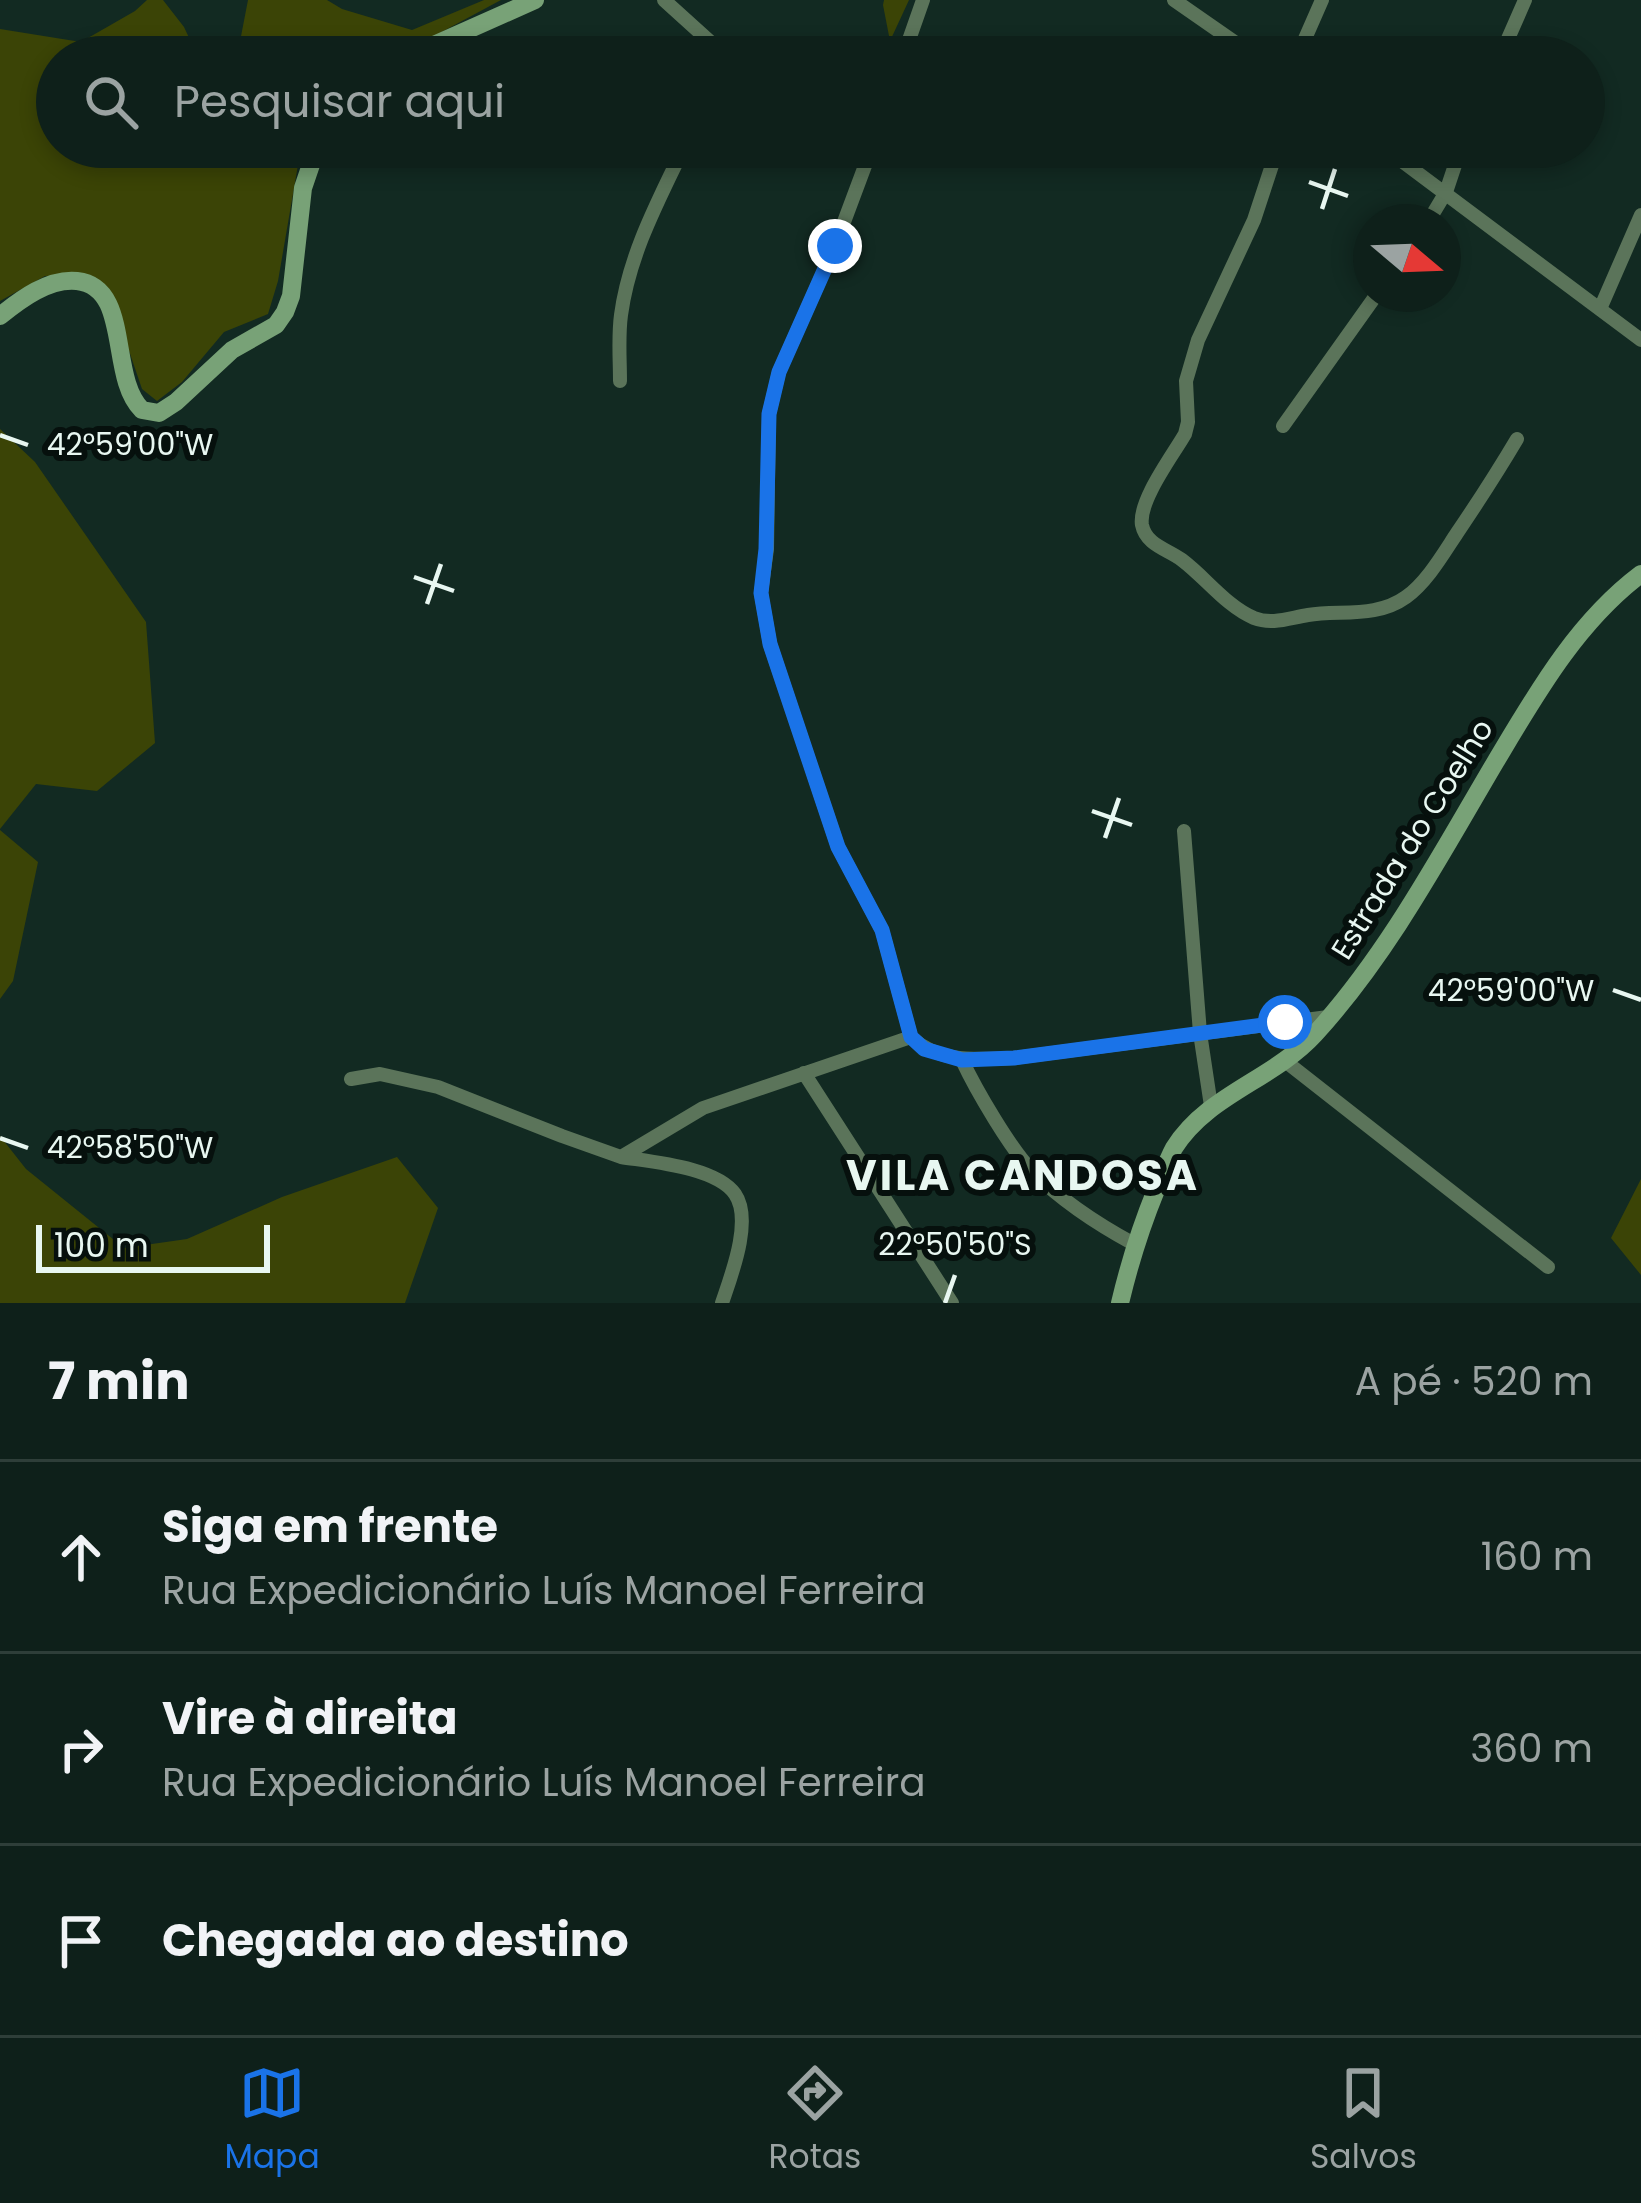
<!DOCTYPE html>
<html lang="pt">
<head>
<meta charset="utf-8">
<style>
	body { margin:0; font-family:Poppins,sans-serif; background:#1c2d27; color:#f1f3f6 }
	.compass { position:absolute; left:1353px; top:204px; width:108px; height:108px; border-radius:50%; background:#0e201a; box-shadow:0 6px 18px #0003; rotate:109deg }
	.scale { position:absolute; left:36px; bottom:30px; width:234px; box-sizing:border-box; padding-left:12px; border:6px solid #e8f7f1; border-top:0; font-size:33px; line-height:42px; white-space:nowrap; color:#e8f7f1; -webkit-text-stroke:9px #06100d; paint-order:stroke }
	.stop { position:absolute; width:36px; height:36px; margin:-27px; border:9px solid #1a73e8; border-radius:50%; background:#fff }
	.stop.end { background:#1a73e8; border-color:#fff; box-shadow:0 3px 12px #0008 }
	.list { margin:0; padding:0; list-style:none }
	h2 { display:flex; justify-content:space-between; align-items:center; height:156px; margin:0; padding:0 48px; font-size:51px }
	h2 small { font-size:39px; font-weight:400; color:#9ba3a2 }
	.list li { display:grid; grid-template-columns:78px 1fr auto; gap:36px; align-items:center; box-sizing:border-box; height:192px; padding:0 48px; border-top:3px solid #2e3e39 }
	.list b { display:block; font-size:45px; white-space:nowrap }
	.list p { margin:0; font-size:39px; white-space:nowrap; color:#9ba3a2 }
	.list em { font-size:39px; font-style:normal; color:#9ba3a2 }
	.icon { flex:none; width:66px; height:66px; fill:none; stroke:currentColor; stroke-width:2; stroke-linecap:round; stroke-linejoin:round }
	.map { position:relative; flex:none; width:1641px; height:1303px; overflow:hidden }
	.search { position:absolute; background:#0e201a; box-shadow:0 6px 18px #0003; left:36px; right:36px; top:36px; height:132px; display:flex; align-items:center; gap:30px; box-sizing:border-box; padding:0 42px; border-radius:66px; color:#9ba3a2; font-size:45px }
	.sheet { height:732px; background:#0e201a }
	nav { display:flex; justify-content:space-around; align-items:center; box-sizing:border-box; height:168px; border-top:3px solid #2e3e39; background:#0e201a; font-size:33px; color:#9ba3a2 }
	nav a { display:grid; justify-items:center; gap:6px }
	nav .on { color:#1a73e8 }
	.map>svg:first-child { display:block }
	.green { fill:#3b4406 }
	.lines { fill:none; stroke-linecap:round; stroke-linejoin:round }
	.street { stroke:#5b745a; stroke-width:14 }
	.secondary { stroke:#78a277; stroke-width:18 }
	.route { stroke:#1a73e8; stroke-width:15 }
	.ticks { fill:none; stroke:#e8f7f1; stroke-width:4.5 }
	.labels { text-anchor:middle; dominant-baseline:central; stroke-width:12; stroke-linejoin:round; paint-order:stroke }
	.street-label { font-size:30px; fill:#e8f7f1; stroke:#06100d }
	.district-label { font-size:42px; font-weight:bold; letter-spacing:3px; fill:#e8f7f1; stroke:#06100d }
	.ticks-label { font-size:30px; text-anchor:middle; fill:#e8f7f1; stroke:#06100d; stroke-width:12; stroke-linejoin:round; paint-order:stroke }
</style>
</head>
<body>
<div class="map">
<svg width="1641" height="1303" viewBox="0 0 1641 1303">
	<rect width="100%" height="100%" fill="#122a22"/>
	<path class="green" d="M147 0H163L184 27 198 57H57V147H303L299 159 278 281 268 314 224 332 182 382 157 401 142 389 124 336 85 275 45 276 0 301V29L81 42 135 11Z
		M248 0H327L342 9 412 30 484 0H501L395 57H237Z
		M884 0H909L890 41 883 5Z
		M0 429 35 462 146 622 155 743 97 791 36 784 0 829Z
		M0 830 38 862 13 981 0 999Z
		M0 1136 26 1169 124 1248 187 1239 282 1197 397 1157 438 1208 405 1303H0Z
		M1641 1179V1275L1611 1238Z"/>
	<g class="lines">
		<path class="street" d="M664 0 717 48 753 57
			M1174 0 1256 57
			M903 57 923 0
			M1297 57 1322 0
			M1500 57 1525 0
			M872 147 835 246 779 372 769 414 767 549 761 593 770 644 838 847 882 930 911 1037C940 1064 977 1059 1014 1058L1328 1017
			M1278 147 1254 220 1198 340 1186 381 1188 422 1185 434C1173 455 1138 501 1142 525 1146 545 1167 549 1182 560 1206 578 1226 606 1254 618 1272 625 1289 618 1308 615 1341 610 1377 618 1406 597 1427 582 1443 554 1457 533 1478 502 1498 471 1517 439
			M1383 147 1641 340
			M1428 222 1446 192 1461 147
			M1600 309 1641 215
			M620 381C620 359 618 337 621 315 629 255 658 201 684 147
			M1283 426 1377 294
			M1184 831 1200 1033 1211 1106
			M962 1060C976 1090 1011 1150 1033 1172 1063 1202 1097 1224 1134 1244
			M1285 1061 1548 1267
			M804 1073 952 1303
			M351 1079 380 1074 438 1087 562 1136 621 1157 703 1108 911 1037
			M621 1157C652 1162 716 1167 735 1194 753 1220 731 1276 722 1303"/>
		<path class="secondary" d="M407 57 535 0
			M0 316C21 299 49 278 77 281 132 287 108 377 142 410L159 413 176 402 232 350 276 325 285 312 291 296 303 188 317 147
			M1120 1303C1130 1261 1140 1229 1156 1190 1162 1176 1167 1161 1174 1148 1208 1094 1273 1080 1315 1034 1388 954 1441 854 1496 761 1536 694 1577 622 1641 574"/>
	</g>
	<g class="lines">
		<path class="route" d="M835 246 779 372 769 414 766 549 761 593 770 644 838 847 882 930 911 1037 924 1049 962 1060 1014 1058 1285 1022"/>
	</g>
	<path class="ticks" d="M1309 182 1348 196M1322 209 1335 169M0 435 28 445M414 577 454 591M427 604 441 564M1092 811 1132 825M1105 838 1119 798M1613 990 1641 1000M0 1138 28 1148M945 1303 955 1275"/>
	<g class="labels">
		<g class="street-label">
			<text transform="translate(1412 839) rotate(-58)">Estrada do Coelho</text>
		</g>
		<g class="district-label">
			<text x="1023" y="1175">VILA CANDOSA</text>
		</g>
	</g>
	<g class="ticks-label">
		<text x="130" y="455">42°59'00"W</text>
		<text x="1511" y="1001">42°59'00"W</text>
		<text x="130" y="1158">42°58'50"W</text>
		<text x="955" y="1255">22°50'50"S</text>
	</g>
</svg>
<svg class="compass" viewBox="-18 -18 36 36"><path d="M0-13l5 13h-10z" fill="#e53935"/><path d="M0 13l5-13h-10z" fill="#9ba3a2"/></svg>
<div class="scale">100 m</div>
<div class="stop" style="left:1285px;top:1022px"></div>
<div class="stop end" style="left:835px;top:246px"></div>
<div class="search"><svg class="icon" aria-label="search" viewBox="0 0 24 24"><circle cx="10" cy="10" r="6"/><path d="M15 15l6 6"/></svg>Pesquisar aqui</div>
</div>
<section class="sheet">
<h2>7 min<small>A pé · 520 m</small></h2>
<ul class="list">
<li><svg class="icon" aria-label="ahead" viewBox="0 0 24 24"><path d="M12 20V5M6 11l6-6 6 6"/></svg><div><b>Siga em frente</b><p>Rua Expedicionário Luís Manoel Ferreira</p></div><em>160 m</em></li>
<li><svg class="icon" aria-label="right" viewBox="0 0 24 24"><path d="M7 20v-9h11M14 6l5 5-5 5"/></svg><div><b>Vire à direita</b><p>Rua Expedicionário Luís Manoel Ferreira</p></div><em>360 m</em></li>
<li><svg class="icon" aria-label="arrive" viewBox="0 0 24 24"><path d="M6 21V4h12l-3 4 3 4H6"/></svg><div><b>Chegada ao destino</b></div></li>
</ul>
</section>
<nav>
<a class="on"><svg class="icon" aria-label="map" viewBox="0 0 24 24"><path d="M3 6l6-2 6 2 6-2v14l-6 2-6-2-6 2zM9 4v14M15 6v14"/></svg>Mapa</a>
<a><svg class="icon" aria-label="directions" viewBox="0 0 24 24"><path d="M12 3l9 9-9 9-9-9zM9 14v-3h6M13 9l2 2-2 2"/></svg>Rotas</a>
<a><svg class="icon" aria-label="saved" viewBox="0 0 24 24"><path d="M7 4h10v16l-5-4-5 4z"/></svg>Salvos</a>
</nav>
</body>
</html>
